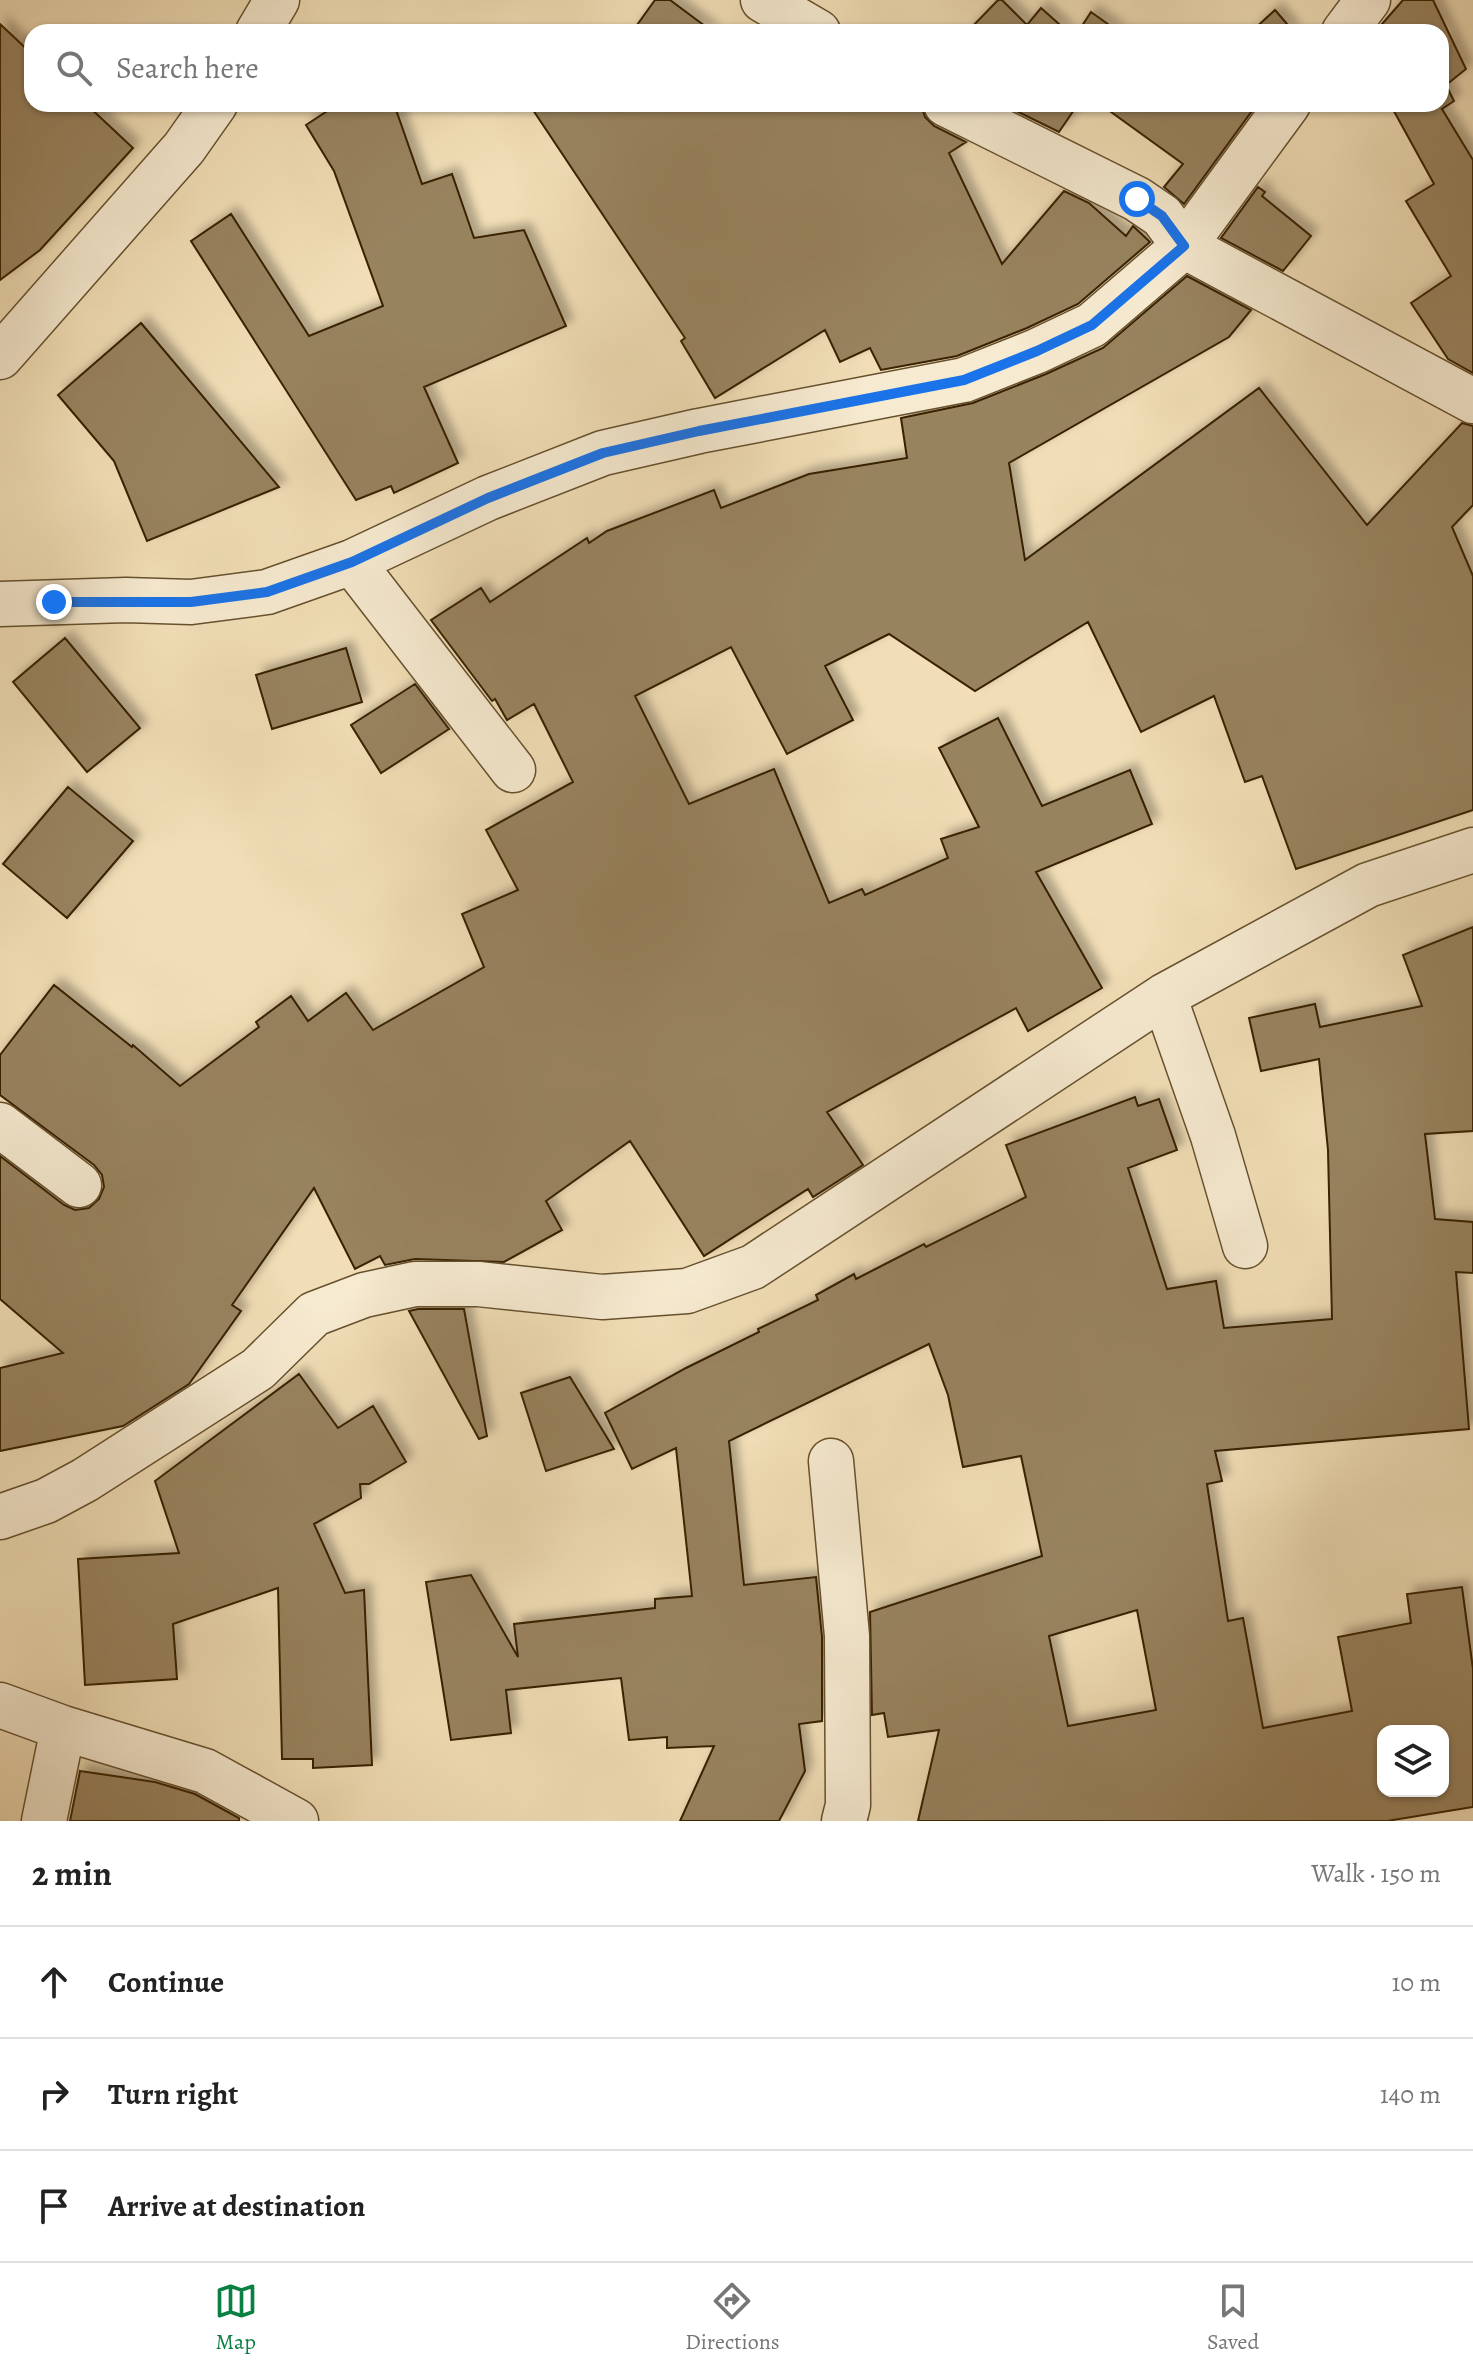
<!DOCTYPE html>
<html lang="en">
<head>
<meta charset="utf-8">
<style>
	body { margin:0; font-family:Alegreya,serif; background:#f6f6f6; color:#222 }
	.controls { position:absolute; right:24px; bottom:24px; display:grid; overflow:hidden; border-radius:16px; box-shadow:0 2px 6px #0004 }
	.controls button { width:72px; height:72px; display:grid; place-items:center; padding:0; border:0; border-bottom:2px solid #e0e0e0; background:#fff; color:#222; font:40px sans-serif }
	.stop { position:absolute; width:24px; height:24px; margin:-18px; border:6px solid #1a73e8; border-radius:50%; background:#fff }
	.stop.end { background:#1a73e8; border-color:#fff; box-shadow:0 2px 8px #0008 }
	.list { margin:0; padding:0; list-style:none }
	h2 { display:flex; justify-content:space-between; align-items:center; height:104px; margin:0; padding:0 32px; font-size:34px }
	h2 small { font-size:26px; font-weight:400; color:#767676 }
	.list li { display:grid; grid-template-columns:52px 1fr auto; gap:24px; align-items:center; box-sizing:border-box; height:112px; padding:0 32px; border-top:2px solid #e0e0e0 }
	.list b { display:block; font-size:30px; white-space:nowrap }
	.list em { font-size:26px; font-style:normal; color:#767676 }
	.icon { flex:none; width:44px; height:44px; fill:none; stroke:currentColor; stroke-width:2; stroke-linecap:round; stroke-linejoin:round }
	.map { position:relative; flex:none; width:1473px; height:1821px; overflow:hidden }
	.search { position:absolute; background:#fff; box-shadow:0 2px 6px #0004; left:24px; right:24px; top:24px; height:88px; display:flex; align-items:center; gap:20px; box-sizing:border-box; padding:0 28px; border-radius:24px; color:#767676; font-size:30px }
	.sheet { height:440px; background:#fff }
	nav { display:flex; justify-content:space-around; align-items:center; box-sizing:border-box; height:112px; border-top:2px solid #e0e0e0; background:#fff; font-size:22px; color:#767676 }
	nav a { display:grid; justify-items:center; gap:4px }
	nav .on { color:#0b8043 }
	.map>svg:first-child { display:block }
	.building { fill:#98835f; stroke:#382000; stroke-width:2; fill-rule:evenodd; filter:url(#shadow) }
	.lines { fill:none; stroke-linecap:round; stroke-linejoin:round }
	.minor-casing { stroke:#66502e; stroke-width:47 }
	.minor { stroke:#f6ead0; stroke-width:44 }
	.route { stroke:#1a73e8; stroke-width:10 }
</style>
</head>
<body>
<div class="map">
<svg width="1473" height="1821" viewBox="0 0 1473 1821">
	<defs>
		<filter id="shadow"><feDropShadow dx="7" dy="-7" stdDeviation="4" flood-color="#0004"/></filter>
	</defs>
	<rect width="100%" height="100%" fill="#f1deb6"/>
	<filter id="stains"><feTurbulence type="fractalNoise" baseFrequency=".0025" numOctaves="4"/><feColorMatrix values="0 0 0 0 .2 0 0 0 0 .09 0 0 0 0 .02 0 0 0 .5 -.17"/></filter>
	<radialGradient id="worn" r=".72"><stop offset=".6" stop-color="#630" stop-opacity="0"/><stop offset="1" stop-color="#630" stop-opacity=".3"/></radialGradient>
	<path class="building" d="M655 0H670L713 32H632Z
		M998 0H1002L1027 25 1041 8 1068 32H967Z
		M1403 0H1433L1466 69 1446 85 1454 101 1442 109 1473 160V373L1448 359 1411 303 1451 276 1406 201 1434 184 1390 104H1441V32H1375Z
		M1275 10 1294 32H1251Z
		M1091 12 1119 32H1078Z
		M0 24 32 54V104H86L133 148 40 250 0 280Z
		M338 104H394L422 184 452 174 474 238 524 230 566 326 424 387 458 463 394 493 391 486 356 500 191 241 231 214 309 336 383 306 334 171 306 125Z
		M529 104H921L925 117 934 126 966 142 949 153 1002 264 1064 191 1089 203 1126 236 1133 226 1150 242 1078 304 1027 328 957 356 881 370 870 348 840 362 825 330 715 398 681 341 685 338Z
		M1002 104H1078L1059 132Z
		M1100 104H1257L1184 204 1164 187 1183 164Z
		M1258 187 1265 192 1262 196 1311 236 1283 271 1221 238Z
		M1187 276 1251 310 1229 337 1009 463 1025 560 1259 388 1367 525 1462 423 1473 426V505L1452 527 1473 576V810L1296 869 1262 776 1245 782 1214 696 1141 732 1088 622 975 691 889 634 825 666 853 720 787 754 731 647 635 696 689 804 774 769 829 903 862 889 865 895 948 858 941 839 979 827 939 748 998 718 1042 806 1130 770 1152 824 1036 872 1102 988 1028 1031 1016 1008 827 1112 863 1165 813 1197 808 1189 704 1256 630 1141 546 1201 562 1230 504 1262 415 1259 385 1265 380 1256 355 1269 314 1188 232 1305 241 1311 189 1384 123 1426 0 1451V1368L63 1353 0 1299V1156L64 1205 75 1210 89 1208 99 1199 104 1187 102 1175 94 1165 0 1095V1055L54 985 132 1047 133 1045 180 1086 259 1027 256 1022 291 996 308 1021 346 993 373 1030 484 967 462 914 518 890 486 830 573 782 534 704 507 720 495 699 492 701 431 620 481 588 490 602 587 538 589 543 607 531 714 490 721 508 809 474 907 458 901 418 973 403 1046 374 1103 348Z
		M141 323 279 487 147 541 114 461 58 395Z
		M65 638 140 728 87 772 13 682Z
		M346 648 362 702 272 729 256 675Z
		M415 684 449 729 381 773 351 725Z
		M68 787 133 841 67 918 3 864Z
		M1473 927V1131L1425 1134 1435 1219 1473 1222V1273L1456 1272 1469 1429 1215 1451 1222 1481 1207 1484 1228 1621 1243 1618 1263 1728 1352 1711 1338 1637 1411 1623 1407 1594 1462 1587 1473 1669V1807L1387 1821H918L939 1730 888 1737 884 1713 872 1715 870 1612 1042 1556 1021 1456 963 1467 948 1395 929 1344 729 1441 744 1585 816 1577 822 1637V1721L799 1724 805 1771 779 1821H680L714 1746 667 1748V1737L629 1740 621 1678 506 1690 511 1733 451 1740 426 1582 471 1575 518 1657 514 1624 655 1608V1599L692 1596 676 1448 632 1469 605 1413 686 1368 759 1332 758 1329 818 1300 816 1295 854 1274 856 1279 924 1244 926 1247 1026 1197 1006 1145 1135 1097 1138 1106 1159 1099 1177 1150 1128 1168 1167 1289 1216 1281 1224 1328 1332 1319 1328 1150 1319 1059 1261 1071 1249 1018 1315 1004 1320 1027 1422 1006 1403 955ZM1137 1610 1156 1710 1068 1726 1049 1636ZM1383 1731H1443V1791H1383Z
		M418 1309H464L487 1436 479 1439 409 1311Z
		M299 1374 338 1428 373 1406 406 1462 369 1484H360L361 1498 314 1524 345 1593 364 1590 372 1765 313 1768V1759H282L278 1588 173 1624 177 1679 85 1685 78 1559 179 1553 155 1481Z
		M570 1377 614 1449 546 1471 521 1393Z
		M80 1771 155 1782 195 1794 239 1818V1821H70Z"/>
	<g class="lines">
		<defs>
			<path id="minor" d="M763 0 818 32
				M258 32 277 0
				M1344 32 1368 0
				M946 104 1137 199 1162 216 1184 246 1473 401
				M0 357 184 148 215 104
				M352 562 513 770
				M0 604 126 600 191 602 267 592 352 562 488 498 603 453 699 431 964 380 1037 351 1092 325 1184 246 1288 104
				M1164 996 1213 1136 1245 1246
				M0 1125 79 1185
				M831 1461 847 1636 848 1805 844 1821
				M0 1517 46 1501 85 1480 258 1369 314 1314 364 1295 415 1284H478L602 1297 687 1291 753 1267 1164 996 1368 885 1473 850
				M0 1705 63 1728 205 1771 296 1821
				M44 1821 63 1728"/>
		</defs>
		<use href="#minor" class="minor-casing"/>
		<use href="#minor" class="minor"/>
	</g>
	<g class="lines">
		<path class="route" d="M54 602H191L267 592 352 562 488 498 603 453 699 431 964 380 1037 351 1092 325 1184 246 1162 216 1137 199"/>
	</g>
	<rect width="100%" height="100%" filter="url(#stains)"/>
	<rect width="100%" height="100%" fill="url(#worn)"/>
</svg>
<div class="controls">
<button><svg class="icon" aria-label="layers" viewBox="0 0 24 24"><path d="M12 4l9 5-9 5-9-5zM3 14l9 5 9-5"/></svg></button>
</div>
<div class="stop" style="left:1137px;top:199px"></div>
<div class="stop end" style="left:54px;top:602px"></div>
<div class="search"><svg class="icon" aria-label="search" viewBox="0 0 24 24"><circle cx="10" cy="10" r="6"/><path d="M15 15l6 6"/></svg>Search here</div>
</div>
<section class="sheet">
<h2>2 min<small>Walk · 150 m</small></h2>
<ul class="list">
<li><svg class="icon" aria-label="ahead" viewBox="0 0 24 24"><path d="M12 20V5M6 11l6-6 6 6"/></svg><div><b>Continue</b></div><em>10 m</em></li>
<li><svg class="icon" aria-label="right" viewBox="0 0 24 24"><path d="M7 20v-9h11M14 6l5 5-5 5"/></svg><div><b>Turn right</b></div><em>140 m</em></li>
<li><svg class="icon" aria-label="arrive" viewBox="0 0 24 24"><path d="M6 21V4h12l-3 4 3 4H6"/></svg><div><b>Arrive at destination</b></div></li>
</ul>
</section>
<nav>
<a class="on"><svg class="icon" aria-label="map" viewBox="0 0 24 24"><path d="M3 6l6-2 6 2 6-2v14l-6 2-6-2-6 2zM9 4v14M15 6v14"/></svg>Map</a>
<a><svg class="icon" aria-label="directions" viewBox="0 0 24 24"><path d="M12 3l9 9-9 9-9-9zM9 14v-3h6M13 9l2 2-2 2"/></svg>Directions</a>
<a><svg class="icon" aria-label="saved" viewBox="0 0 24 24"><path d="M7 4h10v16l-5-4-5 4z"/></svg>Saved</a>
</nav>
</body>
</html>
